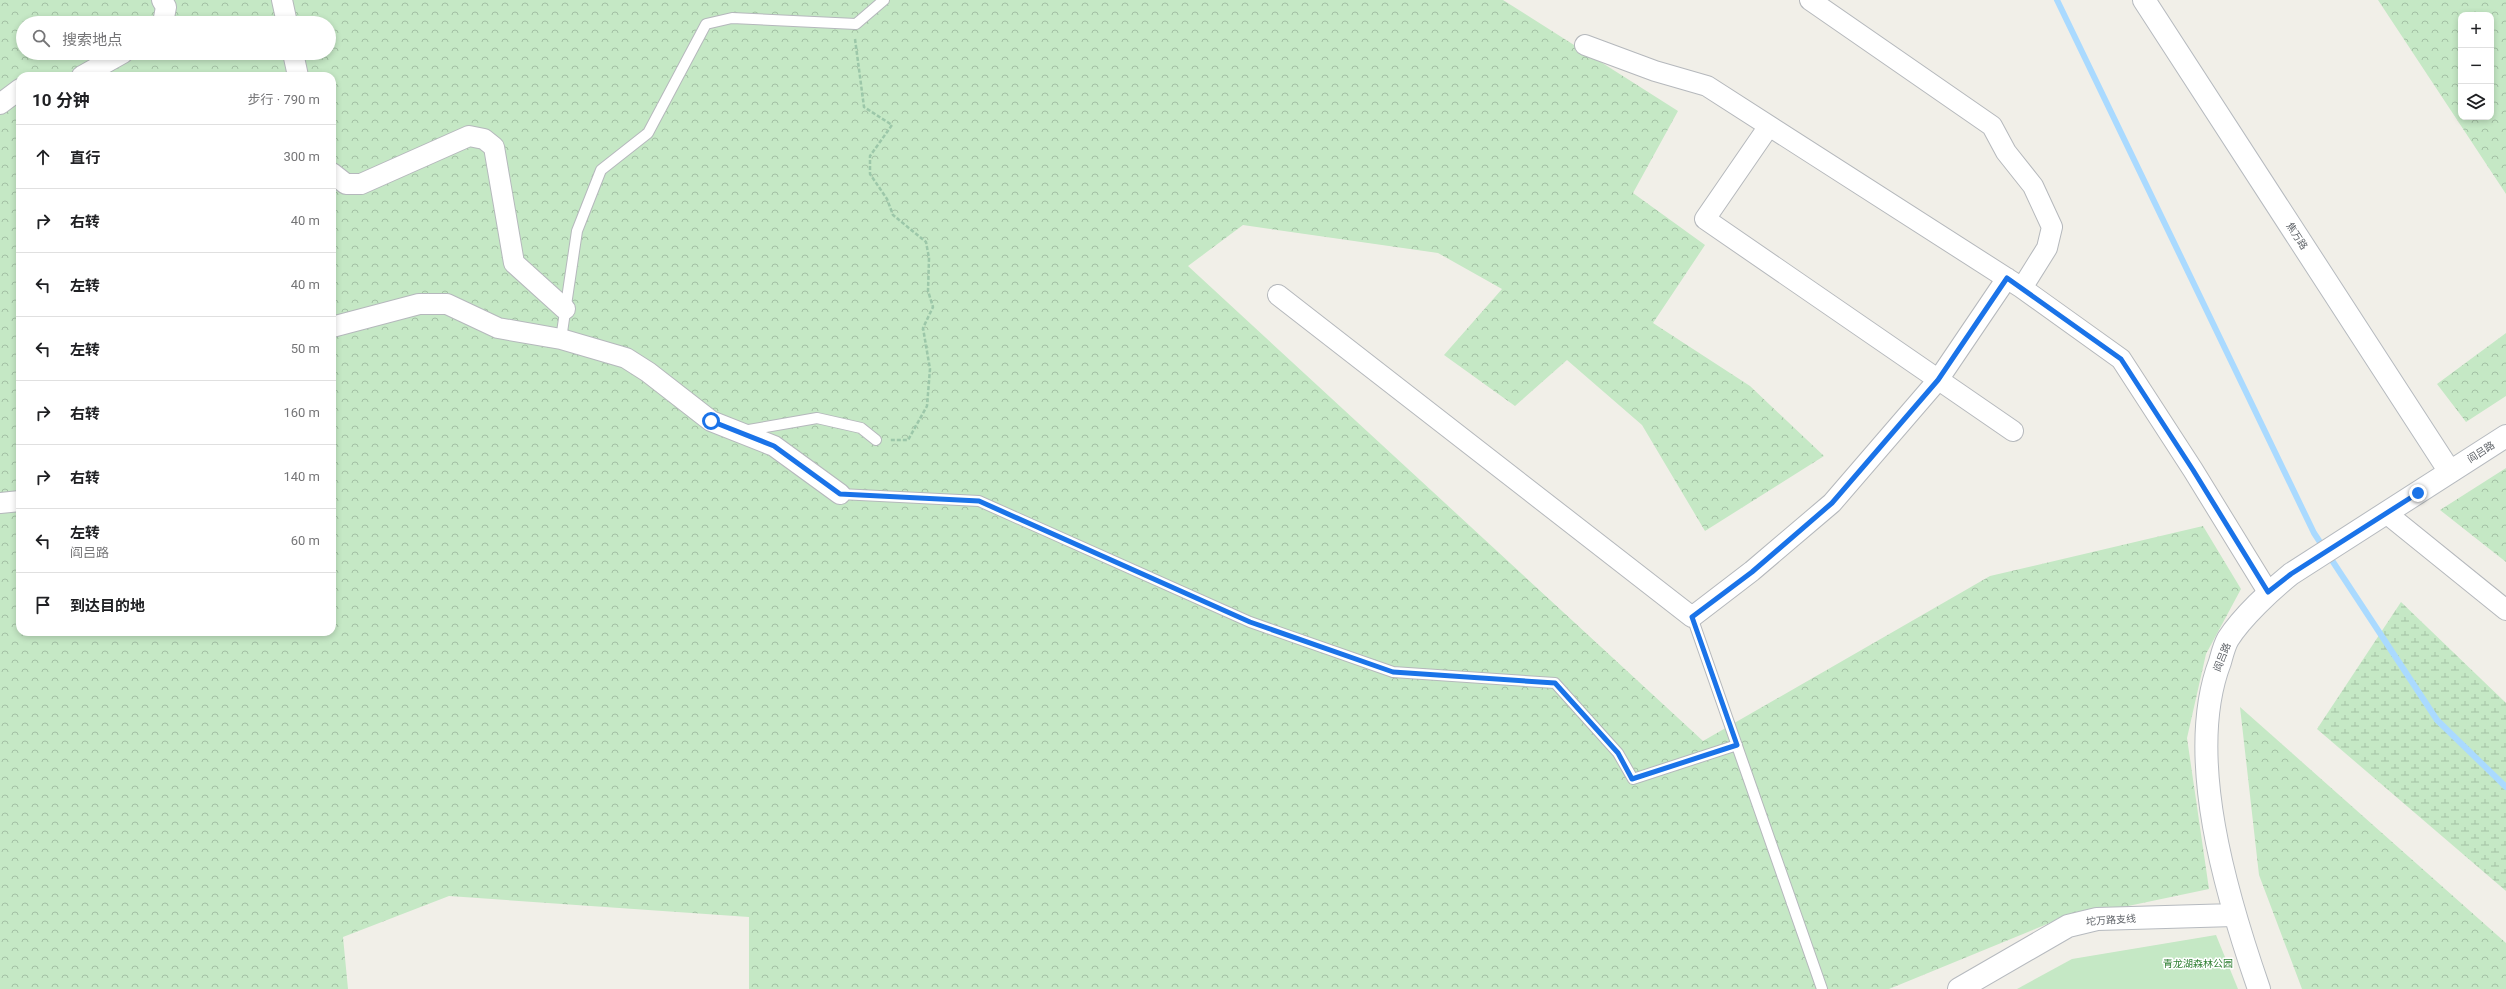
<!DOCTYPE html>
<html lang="zh">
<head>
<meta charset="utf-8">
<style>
	body { margin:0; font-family:Roboto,"Noto Sans SC",sans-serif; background:#f6f6f6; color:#202124 }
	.controls { position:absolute; right:12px; top:12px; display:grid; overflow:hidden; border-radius:8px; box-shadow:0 2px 6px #0003 }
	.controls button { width:36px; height:36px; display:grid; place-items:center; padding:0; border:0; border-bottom:1px solid #e0e0e0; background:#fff; color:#202124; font:20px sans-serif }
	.stop { position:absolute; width:12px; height:12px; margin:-9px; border:3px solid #1a73e8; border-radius:50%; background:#fff }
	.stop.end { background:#1a73e8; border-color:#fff; box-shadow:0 1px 4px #0008 }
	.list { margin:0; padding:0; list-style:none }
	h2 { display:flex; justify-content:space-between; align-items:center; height:52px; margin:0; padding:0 16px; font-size:17px }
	h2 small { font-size:13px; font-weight:400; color:#757577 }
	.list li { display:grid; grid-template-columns:26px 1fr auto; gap:12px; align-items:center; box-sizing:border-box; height:64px; padding:0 16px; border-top:1px solid #e0e0e0 }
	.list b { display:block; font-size:15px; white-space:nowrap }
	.list p { margin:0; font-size:13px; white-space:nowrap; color:#757577 }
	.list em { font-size:13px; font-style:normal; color:#757577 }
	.icon { flex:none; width:22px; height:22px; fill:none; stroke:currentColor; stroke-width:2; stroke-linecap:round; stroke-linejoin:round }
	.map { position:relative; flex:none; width:2506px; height:989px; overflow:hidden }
	.search { position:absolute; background:#fff; box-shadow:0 2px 6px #0003; left:16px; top:16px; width:320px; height:44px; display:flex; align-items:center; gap:10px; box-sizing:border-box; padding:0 14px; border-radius:22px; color:#757577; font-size:15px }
	.panel { position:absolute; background:#fff; box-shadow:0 2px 6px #0003; left:16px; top:72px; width:320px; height:564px; border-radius:12px }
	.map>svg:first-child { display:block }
	.forest { fill:url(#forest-crowns); fill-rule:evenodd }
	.wetland { fill:url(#wetland-marsh) }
	.green { fill:#c5e8c5 }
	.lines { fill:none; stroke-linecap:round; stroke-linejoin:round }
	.stream { stroke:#aadaff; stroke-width:6 }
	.lane-casing { stroke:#b5b8bc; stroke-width:12 }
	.street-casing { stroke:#b5b8bc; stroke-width:22 }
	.secondary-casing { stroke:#b6babf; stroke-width:24 }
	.path { stroke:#9cc7a9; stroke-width:2.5; stroke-dasharray:4 2; stroke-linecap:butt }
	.lane { stroke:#fff; stroke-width:10 }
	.street { stroke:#fff; stroke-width:20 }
	.secondary { stroke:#fff; stroke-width:22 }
	.route { stroke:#1a73e8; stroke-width:5 }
	.labels { text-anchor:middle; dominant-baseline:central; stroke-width:3; stroke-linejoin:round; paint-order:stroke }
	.street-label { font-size:10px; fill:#5f6368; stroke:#fff }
	.park-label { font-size:10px; fill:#348238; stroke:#fff }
</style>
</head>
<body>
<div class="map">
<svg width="2506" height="989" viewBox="0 0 2506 989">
	<defs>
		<pattern id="forest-crowns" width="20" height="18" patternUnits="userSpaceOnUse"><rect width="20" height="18" fill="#c5e8c5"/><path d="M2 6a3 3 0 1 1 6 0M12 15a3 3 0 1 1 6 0" fill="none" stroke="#a3c0a4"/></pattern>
		<pattern id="wetland-marsh" width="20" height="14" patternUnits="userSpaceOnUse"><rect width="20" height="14" fill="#c5e8c5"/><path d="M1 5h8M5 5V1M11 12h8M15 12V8" fill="none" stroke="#a3c0a4"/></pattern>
	</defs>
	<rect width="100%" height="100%" fill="#f1efe8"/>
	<path class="forest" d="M0 0H1503L1678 111 1633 193 1705 245 1653 323 1750 386 1824 456 1705 531 1642 425 1567 360 1515 406 1444 355 1502 289 1438 253 1243 225 1188 266 1703 741 1990 576 2203 526 2241 589 2206 654 2187 738 2209 889 2052 922 1889 989H749V917L449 896 343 937 348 989H0ZM23 23H329V53H23ZM20 76H332V632H20Z
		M2378 0H2506V194ZM2461 15H2491V117H2461Z
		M2506 333V396L2466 422 2437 384Z
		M2506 468V562L2440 510Z
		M2240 707 2506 943V989H2302L2259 875Z"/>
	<path class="wetland" d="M2401 602 2506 703V891L2317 729Z"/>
	<path class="green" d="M2216 935 2238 989H2017L2072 959Z"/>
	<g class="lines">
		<path class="stream" d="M2057 0 2314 533 2437 720 2506 787"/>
		<defs>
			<path id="lane" d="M561 339 577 231 601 170 648 133 706 24 732 18 856 24 884 0
				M743 431 817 418 861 428 876 440
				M840 494 979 501 1250 622 1393 672 1555 683 1618 753 1633 779 1737 745
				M1692 617 1822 989"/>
			<path id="street" d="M162 0 166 7 163 23
				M282 0 287 23
				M1810 0 1992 126 2006 152 2033 186 2052 227 2047 248 2022 288
				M1585 45 1655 71 1707 86 2022 288 2121 359 2193 470 2268 592
				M293 53 298 76
				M82 76 123 53
				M0 104 20 89
				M1769 126 1705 219 2013 431
				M332 173 346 184H361L469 136 484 139 494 147 514 263 565 309
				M1278 295 1692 617 1752 571 1832 503 1938 380 2007 278
				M332 327 419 304H447L498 328 561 339 626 358 648 372 711 421 774 446 840 494
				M0 503 20 501
				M2386 513 2506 610"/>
			<path id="secondary" d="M2144 0 2450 472
				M1959 989 2068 926 2097 919 2234 915
				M2259 989C2227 897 2184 756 2220 662 2222 655 2224 646 2228 639 2242 617 2271 590 2291 574L2506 436"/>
		</defs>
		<use href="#lane" class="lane-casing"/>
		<use href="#street" class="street-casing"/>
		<use href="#secondary" class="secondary-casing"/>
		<path class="path" d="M855 39 864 107 892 125 870 156V174L887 199 893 215 926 242 929 258 928 291 933 307 923 328 930 369 927 406 908 440H889"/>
		<use href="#lane" class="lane"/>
		<use href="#street" class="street"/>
		<use href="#secondary" class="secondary"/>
	</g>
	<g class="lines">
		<path class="route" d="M711 421 774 446 840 494 979 501 1250 622 1393 672 1555 683 1618 753 1632 779 1737 745 1692 617 1752 572 1832 503 1938 380 2007 278 2121 359 2193 470 2268 592 2291 574 2418 493"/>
	</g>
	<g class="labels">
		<g class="street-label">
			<text transform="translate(2297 236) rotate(57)">焦万路</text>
			<text transform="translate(2481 452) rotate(-33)">阎吕路</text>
			<text transform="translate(2222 657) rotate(-68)">阎吕路</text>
			<text transform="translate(2111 920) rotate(-4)">坨万路支线</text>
		</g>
		<g class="park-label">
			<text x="2198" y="963">青龙湖森林公园</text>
		</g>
	</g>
</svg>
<div class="controls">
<button>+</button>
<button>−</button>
<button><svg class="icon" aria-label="layers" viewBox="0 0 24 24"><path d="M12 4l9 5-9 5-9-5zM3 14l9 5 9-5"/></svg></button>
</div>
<div class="stop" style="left:711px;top:421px"></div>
<div class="stop end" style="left:2418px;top:493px"></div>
<div class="search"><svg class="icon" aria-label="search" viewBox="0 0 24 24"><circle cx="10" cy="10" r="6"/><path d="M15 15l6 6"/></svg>搜索地点</div>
<section class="panel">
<h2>10 分钟<small>步行 · 790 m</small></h2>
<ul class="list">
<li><svg class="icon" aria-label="ahead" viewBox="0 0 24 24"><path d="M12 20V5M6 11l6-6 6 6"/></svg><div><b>直行</b></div><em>300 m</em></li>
<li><svg class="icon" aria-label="right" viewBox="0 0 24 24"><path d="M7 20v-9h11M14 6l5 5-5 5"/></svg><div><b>右转</b></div><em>40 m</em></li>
<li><svg class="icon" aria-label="left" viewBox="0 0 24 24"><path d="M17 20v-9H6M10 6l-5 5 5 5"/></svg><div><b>左转</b></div><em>40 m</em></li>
<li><svg class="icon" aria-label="left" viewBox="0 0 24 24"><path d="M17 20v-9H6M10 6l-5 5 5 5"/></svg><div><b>左转</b></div><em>50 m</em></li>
<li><svg class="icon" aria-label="right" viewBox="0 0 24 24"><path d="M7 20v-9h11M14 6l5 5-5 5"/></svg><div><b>右转</b></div><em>160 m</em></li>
<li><svg class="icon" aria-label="right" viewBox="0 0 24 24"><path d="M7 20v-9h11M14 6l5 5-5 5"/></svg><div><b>右转</b></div><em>140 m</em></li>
<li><svg class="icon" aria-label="left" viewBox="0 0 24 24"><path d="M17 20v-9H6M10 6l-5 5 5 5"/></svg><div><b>左转</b><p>阎吕路</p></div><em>60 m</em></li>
<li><svg class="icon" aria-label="arrive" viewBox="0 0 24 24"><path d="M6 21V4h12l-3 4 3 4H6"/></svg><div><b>到达目的地</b></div></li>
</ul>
</section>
</div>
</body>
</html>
